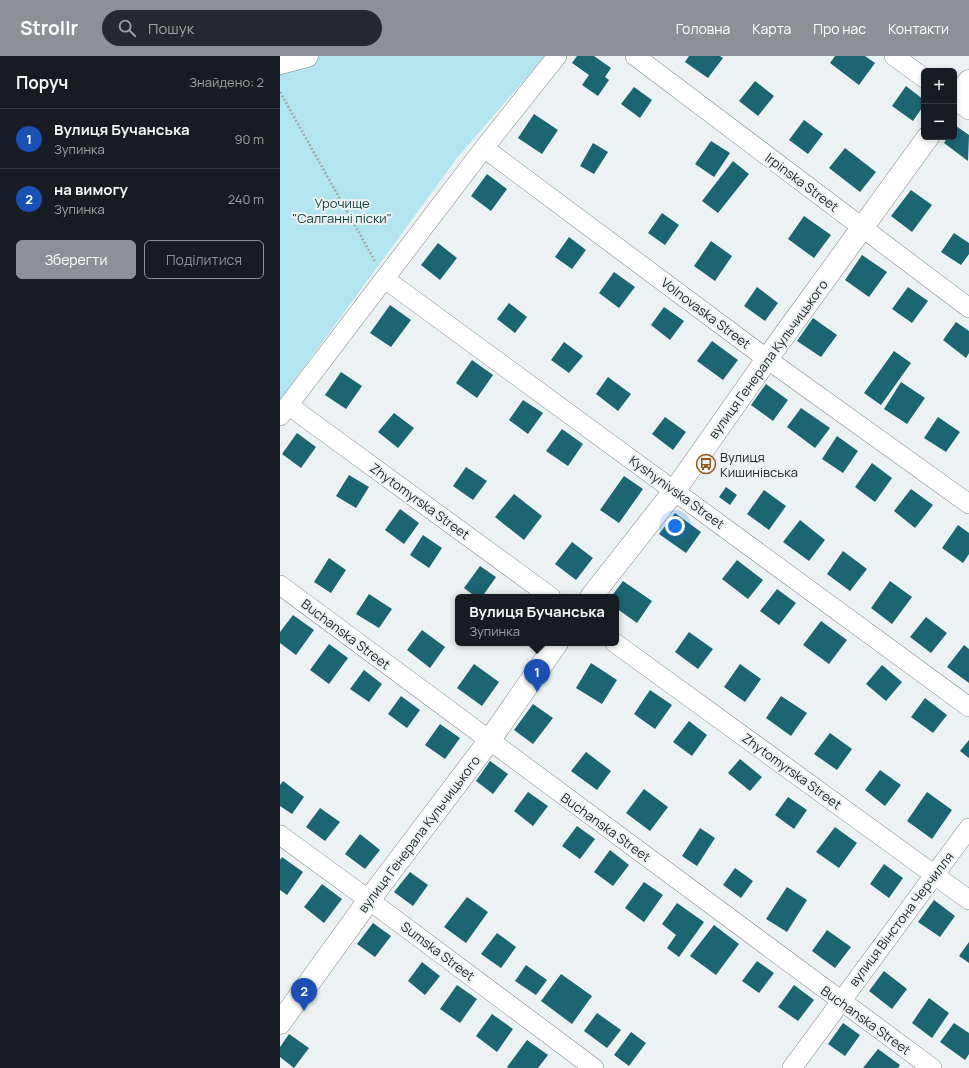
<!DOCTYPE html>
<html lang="uk">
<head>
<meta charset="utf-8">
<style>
	body { margin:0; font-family:Manrope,sans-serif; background:#242831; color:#f1f3f6 }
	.controls { position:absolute; right:12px; top:12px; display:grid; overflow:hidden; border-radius:6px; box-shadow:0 2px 6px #0003 }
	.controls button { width:36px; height:36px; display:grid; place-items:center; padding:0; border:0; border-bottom:1px solid #363941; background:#171b24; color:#f1f3f6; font:20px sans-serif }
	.you { position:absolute; left:395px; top:470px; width:14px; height:14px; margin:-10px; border:3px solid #fff; border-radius:50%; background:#1a73e8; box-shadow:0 0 0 6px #1a73e833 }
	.badge { display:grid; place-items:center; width:26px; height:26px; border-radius:50%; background:#8c9099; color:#fff; font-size:13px; font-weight:700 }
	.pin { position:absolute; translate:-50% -33px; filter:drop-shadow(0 1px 2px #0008) }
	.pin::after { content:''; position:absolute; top:21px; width:14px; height:12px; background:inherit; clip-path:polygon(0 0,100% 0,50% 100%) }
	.popup { position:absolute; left:175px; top:538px; width:164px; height:52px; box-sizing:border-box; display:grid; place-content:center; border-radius:6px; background:#171b24; filter:drop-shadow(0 1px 3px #0005); font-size:13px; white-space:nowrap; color:#9ea1a6 }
	.popup b { font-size:15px; color:#f1f3f6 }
	.popup::after { content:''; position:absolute; left:50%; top:100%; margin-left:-8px; border:8px solid transparent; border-top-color:#171b24 }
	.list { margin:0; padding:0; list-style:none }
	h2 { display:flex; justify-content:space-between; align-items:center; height:52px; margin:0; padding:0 16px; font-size:17px }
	h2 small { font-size:13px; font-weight:400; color:#9ea1a6 }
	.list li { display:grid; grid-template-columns:26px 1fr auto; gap:12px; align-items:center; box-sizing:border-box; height:60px; padding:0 16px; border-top:1px solid #363941 }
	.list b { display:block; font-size:15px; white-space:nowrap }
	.list p { margin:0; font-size:13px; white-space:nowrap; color:#9ea1a6 }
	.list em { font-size:13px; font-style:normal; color:#9ea1a6 }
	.actions { display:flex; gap:8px; padding:12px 16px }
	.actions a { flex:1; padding:9px 0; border:1px solid #8c9099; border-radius:6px; text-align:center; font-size:14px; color:#8c9099 }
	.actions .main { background:#8c9099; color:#fff }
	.icon { flex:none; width:22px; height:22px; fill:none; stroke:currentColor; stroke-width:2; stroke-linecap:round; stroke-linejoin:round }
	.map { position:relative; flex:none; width:689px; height:1012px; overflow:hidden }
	header { display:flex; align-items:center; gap:24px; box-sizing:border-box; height:56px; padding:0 20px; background:#8c9099; color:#fff }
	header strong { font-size:19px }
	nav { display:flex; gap:22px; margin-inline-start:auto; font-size:14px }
	.search { width:280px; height:36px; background:#242831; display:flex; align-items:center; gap:10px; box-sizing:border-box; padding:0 14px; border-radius:22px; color:#9ea1a6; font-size:15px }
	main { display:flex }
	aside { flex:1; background:#171b24 }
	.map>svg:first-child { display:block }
	.green { fill:#b2e5f0 }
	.building { fill:#1c6572 }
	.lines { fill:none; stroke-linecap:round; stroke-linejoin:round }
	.street-casing { stroke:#7f8485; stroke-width:20 }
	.secondary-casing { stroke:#7f8485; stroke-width:23 }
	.path { stroke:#a4a9aa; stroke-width:2.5; stroke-dasharray:2 2; stroke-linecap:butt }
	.street { stroke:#fff; stroke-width:19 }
	.secondary { stroke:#fff; stroke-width:22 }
	.labels { text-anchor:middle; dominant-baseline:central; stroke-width:4; stroke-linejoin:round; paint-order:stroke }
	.street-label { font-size:13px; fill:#242727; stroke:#ecf2f3 }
	.park-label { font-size:13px; fill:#113c44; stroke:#ecf2f3 }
	.poi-label { font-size:13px; fill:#242727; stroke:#ecf2f3; text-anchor:start }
</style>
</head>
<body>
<header>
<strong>Strollr</strong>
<div class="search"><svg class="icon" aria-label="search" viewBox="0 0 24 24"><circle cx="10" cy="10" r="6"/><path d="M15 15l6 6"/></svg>Пошук</div>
<nav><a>Головна</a><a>Карта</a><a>Про нас</a><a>Контакти</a></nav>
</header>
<main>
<aside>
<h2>Поруч<small>Знайдено: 2</small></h2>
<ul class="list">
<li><span class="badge" style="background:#1a4fb4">1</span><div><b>Вулиця Бучанська</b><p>Зупинка</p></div><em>90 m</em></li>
<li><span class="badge" style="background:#1a4fb4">2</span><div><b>на вимогу</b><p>Зупинка</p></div><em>240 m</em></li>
</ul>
<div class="actions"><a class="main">Зберегти</a><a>Поділитися</a></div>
</aside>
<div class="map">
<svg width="689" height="1012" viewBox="0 0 689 1012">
	<rect width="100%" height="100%" fill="#ecf2f3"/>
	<path class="green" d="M0 0H265L177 102 0 344Z"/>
	<path class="building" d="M297 0H314L331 12 325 21 329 24 318 40 302 29 309 19 292 7Z
		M409 0H440L443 2 428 22 405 6Z
		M555 0H585L595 7 579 29 550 7Z
		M475 25 494 40 478 60 459 45Z
		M626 30 644 44V49L633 65 612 50Z
		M354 31 372 44 360 62 341 48Z
		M254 58 278 74 262 98 238 82Z
		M524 64 543 78 528 98 509 84Z
		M676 70 689 79 688 105 664 87 668 81H674V73Z
		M431 85 450 97 434 121 415 108Z
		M313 87 328 96 314 118 300 110Z
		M565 92 596 116 580 136 549 112Z
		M453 105 469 118 438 157 422 145Z
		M207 118 227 133 211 155 191 140Z
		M631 134 652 149 632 176 611 160Z
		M382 157 399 169 385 189 368 177Z
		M524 160 551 179 534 202 508 183Z
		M674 177 689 187V198L681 209 661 196Z
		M289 181 306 194 292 213 275 201Z
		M431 185 452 200 435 225 414 210Z
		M158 187 177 202 160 224 141 209Z
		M582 199 607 216 589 241 565 224Z
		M334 216 355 231 339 252 319 237Z
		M477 231 498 247 485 265 464 250Z
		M628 231 648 245 632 267 612 253Z
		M229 247 247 261 235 277 217 263Z
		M110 249 131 264 111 291 90 277Z
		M384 251 404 265 390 284 371 269Z
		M533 262 557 279 541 301 517 285Z
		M676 266 689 275V297L686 302 663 284Z
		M432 285 458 304 443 324 417 305Z
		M284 286 303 300 289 317 271 304Z
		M614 295 631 307 601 349 584 337Z
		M192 304 213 319 197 342 176 327Z
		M61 316 82 330 66 353 45 339Z
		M328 321 351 338 338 355 316 338Z
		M621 326 645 342 627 368 604 353Z
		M486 328 508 344 493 365 471 349Z
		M243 344 263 357 248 378 229 364Z
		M521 352 550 372 535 392 507 371Z
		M114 357 134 372 118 392 98 376Z
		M385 361 406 376 393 394 372 378Z
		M658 361 680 376 666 396 644 382Z
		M282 373 303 388 288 410 266 395Z
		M17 377 36 391 21 412 2 398Z
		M557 380 578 395 563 417 542 403Z
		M592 407 612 422 595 446 575 431Z
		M186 411 207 425 193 444 173 430Z
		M69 419 89 431 76 452 56 440Z
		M344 420 363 433 339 467 320 454Z
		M446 431 457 439 450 449 439 441Z
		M631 433 653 449 635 472 614 455Z
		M484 434 506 450 489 474 467 458Z
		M234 438 262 460 244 484 215 461Z
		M120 453 139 467 124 488 105 474Z
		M395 457 421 476 406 497 379 478Z
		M520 464 545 484 529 505 503 486Z
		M678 469 689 477V498L683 507 662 492Z
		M143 479 162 492 149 512 130 499Z
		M292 486 313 502 296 524 275 508Z
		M563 495 587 513 570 535 547 518Z
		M49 502 66 514 51 537 34 526Z
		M457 504 483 524 468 543 442 523Z
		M200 510 216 521 202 541H196L184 532Z
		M343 525 372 545 357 567 336 552V541H331Z
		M610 525 632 541 612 568 591 552Z
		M497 533 516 547 499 569 480 555Z
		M89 538 112 553 99 572 76 558Z
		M13 559 34 574 16 599 0 587V576Z
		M646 561 667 577 651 597 630 581Z
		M541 565 567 584 549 608 523 589Z
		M142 574 165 591 150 612 127 594Z
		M409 576 433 593 418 613 395 596Z
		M49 588 68 602 49 628 30 614Z
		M684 589 689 593V627L667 611Z
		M311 607 337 624 322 648 296 632Z
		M194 608 219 626 202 650 177 632Z
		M460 608 481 623 465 646 444 631Z
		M602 609 622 626 606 645 586 628Z
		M84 614 102 628 89 646 70 633Z
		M370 634 392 649 375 673 354 658Z
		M121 640 140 654 127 672 108 658Z
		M501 640 527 657 511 680 486 662Z
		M645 642 667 659 653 677 631 661Z
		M253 648 273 662 253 688 234 674Z
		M409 665 427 679 412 700 393 686Z
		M160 668 180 682 165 703 145 689Z
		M550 677 572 693 557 714 534 698Z
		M689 684V702L680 695Z
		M306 696 331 715 317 734 291 715Z
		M460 703 482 721 470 735 448 717Z
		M210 705 228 718 213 738 196 725Z
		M600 714 621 729 605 750 585 734Z
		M3 725 24 741 12 758 0 750V729Z
		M364 733 388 751 370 775 346 757Z
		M248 736 268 750 253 770 234 755Z
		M647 736 672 754 652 783 627 765Z
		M508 741 527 754 514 773 495 759Z
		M40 752 60 766 45 785 26 771Z
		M297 770 315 783 300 803 282 790Z
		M555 771 577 787 559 812 536 796Z
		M420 772 435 782 417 810 402 800Z
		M80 778 100 794 85 813 65 798Z
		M330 794 349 809 333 830 314 816Z
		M2 801 23 816 7 839 0 834V804Z
		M604 808 623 822 609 842 590 828Z
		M455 812 473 825 461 842 443 829Z
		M130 816 148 829 133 850 114 836Z
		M364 826 383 839 364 866 345 852Z
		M42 828 62 843 44 867 24 851Z
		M507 831 527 844 507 876 486 863Z
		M187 841 208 856 186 887 164 871Z
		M654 844 675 860 660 881 638 866Z
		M397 847 424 866 399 901 387 892 396 879 382 868Z
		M93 867 111 880 95 901 77 888Z
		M434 869 459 888 436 919 410 900Z
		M547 874 571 891 555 912 532 895Z
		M217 877 236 891 221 912 201 898Z
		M689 886V907L679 900Z
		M477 905 494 917 479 937 462 925Z
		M142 906 160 920 145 939 128 925Z
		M246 909 267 924 256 939 235 925Z
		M604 915 627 933 612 953 589 935Z
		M281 918 312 940 292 968 261 945Z
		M177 929 197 943 180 967 160 953Z
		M514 929 534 944 518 965 498 951Z
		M649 942 669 957 652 982 632 967Z
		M317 957 341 974 327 992 304 975Z
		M212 958 233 973 217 996 196 980Z
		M563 967 580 979 565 1000 548 988Z
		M674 967 689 977V998L685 1004 660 986Z
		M351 976 366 987 349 1010 334 999Z
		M9 978 29 992 14 1012 0 1001V991Z
		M247 984 268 999 258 1012H229L227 1011Z
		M598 993 620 1009 618 1012H583Z"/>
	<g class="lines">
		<defs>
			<path id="street" d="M355 0 689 252
				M614 0 644 22
				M674 43 689 54
				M204 92 487 303 689 448
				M105 223 689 651
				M8 349 271 541
				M0 360 204 92 277 0
				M0 529 652 1012
				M335 587 689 844
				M0 779 89 844 314 1012
				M512 1012 689 772"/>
			<path id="secondary" d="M0 7 27 0
				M674 45 689 25
				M311 541 395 434 487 303 648 81
				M0 967 89 844 209 685 277 587"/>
		</defs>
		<use href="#street" class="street-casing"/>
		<use href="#secondary" class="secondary-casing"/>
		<path class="path" d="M0 36 96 207"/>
		<use href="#street" class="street"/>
		<use href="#secondary" class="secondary"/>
	</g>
	<defs>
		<symbol id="bus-ring" viewBox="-11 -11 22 22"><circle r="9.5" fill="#ecf2f3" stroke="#96591c" stroke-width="1.5"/><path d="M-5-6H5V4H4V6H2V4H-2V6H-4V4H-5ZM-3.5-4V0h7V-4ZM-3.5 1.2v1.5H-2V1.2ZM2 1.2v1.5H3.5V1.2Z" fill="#96591c"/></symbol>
	</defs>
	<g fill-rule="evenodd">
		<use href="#bus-ring" x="415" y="397" width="22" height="22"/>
	</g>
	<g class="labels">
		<g class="street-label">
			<text transform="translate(522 126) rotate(37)">Irpinska Street</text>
			<text transform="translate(426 257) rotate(37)">Volnovaska Street</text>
			<text transform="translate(488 303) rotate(-54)">вулиця Генерала Кульчицького</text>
			<text transform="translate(397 436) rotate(36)">Kyshynivska Street</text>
			<text transform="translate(140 445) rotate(36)">Zhytomyrska Street</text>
			<text transform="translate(66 578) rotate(37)">Buchanska Street</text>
			<text transform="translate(512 715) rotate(36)">Zhytomyrska Street</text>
			<text transform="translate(326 771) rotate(36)">Buchanska Street</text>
			<text transform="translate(139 778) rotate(-53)">вулиця Генерала Кульчицького</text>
			<text transform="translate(621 863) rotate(-53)">вулиця Вінстона Черчилля</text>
			<text transform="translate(158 895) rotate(37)">Sumska Street</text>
			<text transform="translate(586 964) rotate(36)">Buchanska Street</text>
		</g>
		<g class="park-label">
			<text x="62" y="147">Урочище<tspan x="62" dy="15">"Салганні піски"</tspan></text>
		</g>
		<g class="poi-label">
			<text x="440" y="401">Вулиця<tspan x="440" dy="15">Кишинівська</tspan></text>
		</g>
	</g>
</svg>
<div class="controls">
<button>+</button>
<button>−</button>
</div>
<div class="you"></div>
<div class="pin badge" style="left:257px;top:636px;background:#1a4fb4">1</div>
<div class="popup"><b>Вулиця Бучанська</b>Зупинка</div>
<div class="pin badge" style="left:24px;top:955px;background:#1a4fb4">2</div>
</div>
</main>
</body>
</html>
